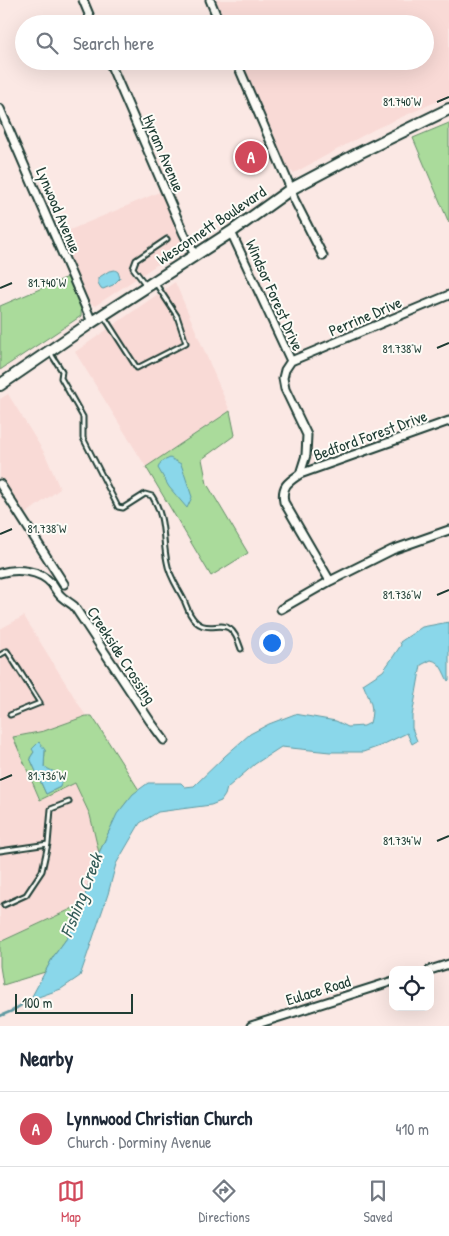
<!DOCTYPE html>
<html lang="en">
<head>
<meta charset="utf-8">
<style>
	body { margin:0; font-family:"Patrick Hand",sans-serif; background:#f2f2f3; color:#1f2937 }
	.controls { position:absolute; right:15px; bottom:15px; display:grid; overflow:hidden; border-radius:10px; box-shadow:0 5px 20px #0002 }
	.controls button { width:45px; height:45px; display:grid; place-items:center; padding:0; border:0; border-bottom:1px solid #e0e1e3; background:#fff; color:#1f2937; font:25px sans-serif }
	.scale { position:absolute; left:15px; bottom:12px; width:118px; box-sizing:border-box; padding-left:5px; border:2px solid #1f3d34; border-top:0; font-size:14px; line-height:18px; white-space:nowrap; color:#1f3d34; -webkit-text-stroke:4px #fdfcf7; paint-order:stroke }
	.you { position:absolute; left:271px; top:642px; width:18px; height:18px; margin:-12px; border:4px solid #fff; border-radius:50%; background:#1a73e8; box-shadow:0 0 0 8px #1a73e833 }
	.badge { display:grid; place-items:center; width:32px; height:32px; border-radius:50%; background:#d1495b; color:#fff; font-size:16px; font-weight:700 }
	.pin { position:absolute; translate:-50% -50%; border:2px solid #fff; box-shadow:0 1px 5px #0006 }
	.list { margin:0; padding:0; list-style:none }
	h2 { display:flex; justify-content:space-between; align-items:center; height:65px; margin:0; padding:0 20px; font-size:21px }
	h2 small { font-size:16px; font-weight:400; color:#747a83 }
	.list li { display:grid; grid-template-columns:32px 1fr auto; gap:15px; align-items:center; box-sizing:border-box; height:75px; padding:0 20px; border-top:1px solid #e0e1e3 }
	.list b { display:block; font-size:19px; white-space:nowrap }
	.list p { margin:0; font-size:16px; white-space:nowrap; color:#747a83 }
	.list em { font-size:16px; font-style:normal; color:#747a83 }
	.icon { flex:none; width:28px; height:28px; fill:none; stroke:currentColor; stroke-width:2; stroke-linecap:round; stroke-linejoin:round }
	.map { position:relative; flex:none; width:449px; height:1026px; overflow:hidden }
	.search { position:absolute; background:#fff; box-shadow:0 5px 20px #0002; left:15px; right:15px; top:15px; height:55px; display:flex; align-items:center; gap:12px; box-sizing:border-box; padding:0 18px; border-radius:28px; color:#747a83; font-size:19px }
	.sheet { height:140px; background:#fff }
	nav { display:flex; justify-content:space-around; align-items:center; box-sizing:border-box; height:70px; border-top:1px solid #e0e1e3; background:#fff; font-size:14px; color:#747a83 }
	nav a { display:grid; justify-items:center; gap:2px }
	nav .on { color:#d1495b }
	.map>svg:first-child { display:block }
	.built { fill:#f9dad6 }
	.green { fill:#aadb9b; stroke:#648c68; fill-rule:evenodd }
	.water { fill:#8ad7ea; stroke:#5f99a1 }
	.lines { fill:none; stroke-linecap:round; stroke-linejoin:round }
	.stream { stroke:#5f99a1; stroke-width:2.5 }
	.lane-casing { stroke:#1f3d34; stroke-width:7 }
	.street-casing { stroke:#1f3d34; stroke-width:11 }
	.secondary-casing { stroke:#1f3d34; stroke-width:14 }
	.lane { stroke:#fdfcf7; stroke-width:3 }
	.street { stroke:#fdfcf7; stroke-width:7 }
	.secondary { stroke:#fdfcf7; stroke-width:10 }
	.ticks { fill:none; stroke:#1f3d34; stroke-width:2 }
	.labels { text-anchor:middle; dominant-baseline:central; stroke-width:4; stroke-linejoin:round; paint-order:stroke }
	.street-label { font-size:16px; fill:#1f3d34; stroke:#fdfcf7 }
	.water-label { font-size:18px; font-style:italic; fill:#345c58; stroke:#fdfcf7 }
	.ticks-label { font-size:12px; text-anchor:middle; fill:#1f3d34; stroke:#fdfcf7; stroke-width:4; stroke-linejoin:round; paint-order:stroke }
</style>
</head>
<body>
<div class="map">
<svg width="449" height="1026" viewBox="0 0 449 1026">
	<rect width="100%" height="100%" fill="#fbe8e4"/>
	<filter id="ink" filterUnits="userSpaceOnUse"><feTurbulence type="fractalNoise" baseFrequency=".02" numOctaves="2"/><feDisplacementMap in="SourceGraphic" scale="10" xChannelSelector="R" yChannelSelector="G"/><feConvolveMatrix kernelMatrix="1 2 1 2 8 2 1 2 1" color-interpolation-filters="sRGB"/></filter>
	<g filter="url(#ink)">
		<path class="built" d="M213 0H449V96L375 129 294 173 289 170 283 163 240 61H425V24H224Z
			M162 191 181 239 182 248 95 306 89 303 58 235Z
			M175 282 230 411 146 467 75 352Z
			M8 394 45 454 60 489 24 515 0 478V399Z
			M24 616 86 716 44 731 13 737 39 800 75 783 90 815 99 853 82 904 0 942V629Z"/>
		<path class="green" d="M449 123V223L413 138Z
			M68 277C73 288 83 304 81 316L0 370V306Z
			M230 411 235 435 202 459 207 484 248 553 211 576 146 467Z
			M86 716H92L139 790C119 805 110 830 99 853L90 815 75 783 40 800 13 737 44 731ZM45 750 44 767 60 787 46 794 30 758 34 752Z
			M82 904 67 938 53 957 45 972 3 985 0 966V942Z"/>
		<path class="water" d="M115 270 118 272 120 278 113 285 103 289 101 288 98 283V278L109 271Z
			M170 458 181 464 192 497 187 508 169 487 158 468 161 462Z
			M449 622V680L448 681C443 672 441 662 431 660L421 665 412 716V728L417 741 412 744 407 733 380 746 363 752H330L281 747 255 764 227 788 225 795 221 801 211 805 158 812 140 823 116 864 108 894 80 976 61 989 30 1000 53 957 67 938 82 904 99 853 117 814 133 794 148 783H181L185 787 194 786 225 756 250 734 269 724 295 714 336 721 348 727 364 726 370 723C375 706 369 699 363 684L383 671 391 660 401 645 400 642 422 627Z
			M39 742 45 750 44 767 59 774 62 779 60 787 46 794 30 758 34 752 32 749Z"/>
		<g class="lines">
			<path class="stream" d="M0 1016 12 1011 31 999"/>
			<defs>
				<path id="lane" d="M145 284 133 268 136 260 167 239
					M105 318 137 368 186 343 177 316 156 284
					M51 354 62 371 61 378 83 417V438L118 507 123 508 145 494 152 496C166 518 162 538 167 562 169 576 178 588 184 600 186 605 188 610 190 614 203 637 220 620 230 629 236 633 239 643 241 649
					M0 655 7 651 40 703 10 715
					M0 851 48 844 51 809 69 802
					M4 905 26 895 42 871 48 844"/>
				<path id="street" d="M83 0 93 24
					M210 0 220 24
					M109 61 184 234 195 255
					M236 61 291 189 294 199 323 256
					M0 109 92 322
					M231 232 291 361
					M291 361 285 370 283 378 285 389 307 435 306 455 300 474C288 482 281 486 284 502L330 581
					M291 361 449 295
					M300 474 449 421
					M0 484 64 584
					M0 573C17 568 40 570 52 584 54 587 56 591 59 594 63 599 69 602 74 606L150 721 164 740
					M281 609 330 581 392 550 449 530
					M430 970 449 964
					M251 1026 393 981"/>
				<path id="secondary" d="M0 385 92 322 231 232 291 189 359 153 449 109"/>
			</defs>
			<use href="#lane" class="lane-casing"/>
			<use href="#street" class="street-casing"/>
			<use href="#secondary" class="secondary-casing"/>
			<use href="#lane" class="lane"/>
			<use href="#street" class="street"/>
			<use href="#secondary" class="secondary"/>
		</g>
	</g>
	<path class="ticks" d="M437 102 449 97M0 288 12 283M437 348 449 343M0 534 12 529M437 595 449 590M0 780 12 775M437 841 449 836"/>
	<g class="labels">
		<g class="street-label">
			<text transform="translate(164 153) rotate(67)">Hyram Avenue</text>
			<text transform="translate(59 210) rotate(67)">Lynwood Avenue</text>
			<text transform="translate(211 225) rotate(-34)">Wesconnett Boulevard</text>
			<text transform="translate(275 295) rotate(66)">Windsor Forest Drive</text>
			<text transform="translate(365 316) rotate(-23)">Perrine Drive</text>
			<text transform="translate(370 435) rotate(-20)">Bedford Forest Drive</text>
			<text transform="translate(122 655) rotate(57)">Creekside Crossing</text>
			<text transform="translate(318 990) rotate(-17)">Eulace Road</text>
		</g>
		<g class="water-label">
			<text transform="translate(81 895) rotate(-69)">Fishing Creek</text>
		</g>
	</g>
	<g class="ticks-label">
		<text x="402" y="106">81.740°W</text>
		<text x="47" y="287">81.740°W</text>
		<text x="402" y="353">81.738°W</text>
		<text x="47" y="533">81.738°W</text>
		<text x="402" y="599">81.736°W</text>
		<text x="47" y="780">81.736°W</text>
		<text x="402" y="845">81.734°W</text>
	</g>
</svg>
<div class="controls">
<button><svg class="icon" aria-label="locate" viewBox="0 0 24 24"><circle cx="12" cy="12" r="6"/><path d="M12 2v4M12 18v4M2 12h4M18 12h4"/></svg></button>
</div>
<div class="scale">100 m</div>
<div class="you"></div>
<div class="pin badge" style="left:251px;top:157px">A</div>
<div class="search"><svg class="icon" aria-label="search" viewBox="0 0 24 24"><circle cx="10" cy="10" r="6"/><path d="M15 15l6 6"/></svg>Search here</div>
</div>
<section class="sheet">
<h2>Nearby<small></small></h2>
<ul class="list">
<li><span class="badge">A</span><div><b>Lynnwood Christian Church</b><p>Church · Dorminy Avenue</p></div><em>410 m</em></li>
</ul>
</section>
<nav>
<a class="on"><svg class="icon" aria-label="map" viewBox="0 0 24 24"><path d="M3 6l6-2 6 2 6-2v14l-6 2-6-2-6 2zM9 4v14M15 6v14"/></svg>Map</a>
<a><svg class="icon" aria-label="directions" viewBox="0 0 24 24"><path d="M12 3l9 9-9 9-9-9zM9 14v-3h6M13 9l2 2-2 2"/></svg>Directions</a>
<a><svg class="icon" aria-label="saved" viewBox="0 0 24 24"><path d="M7 4h10v16l-5-4-5 4z"/></svg>Saved</a>
</nav>
</body>
</html>
